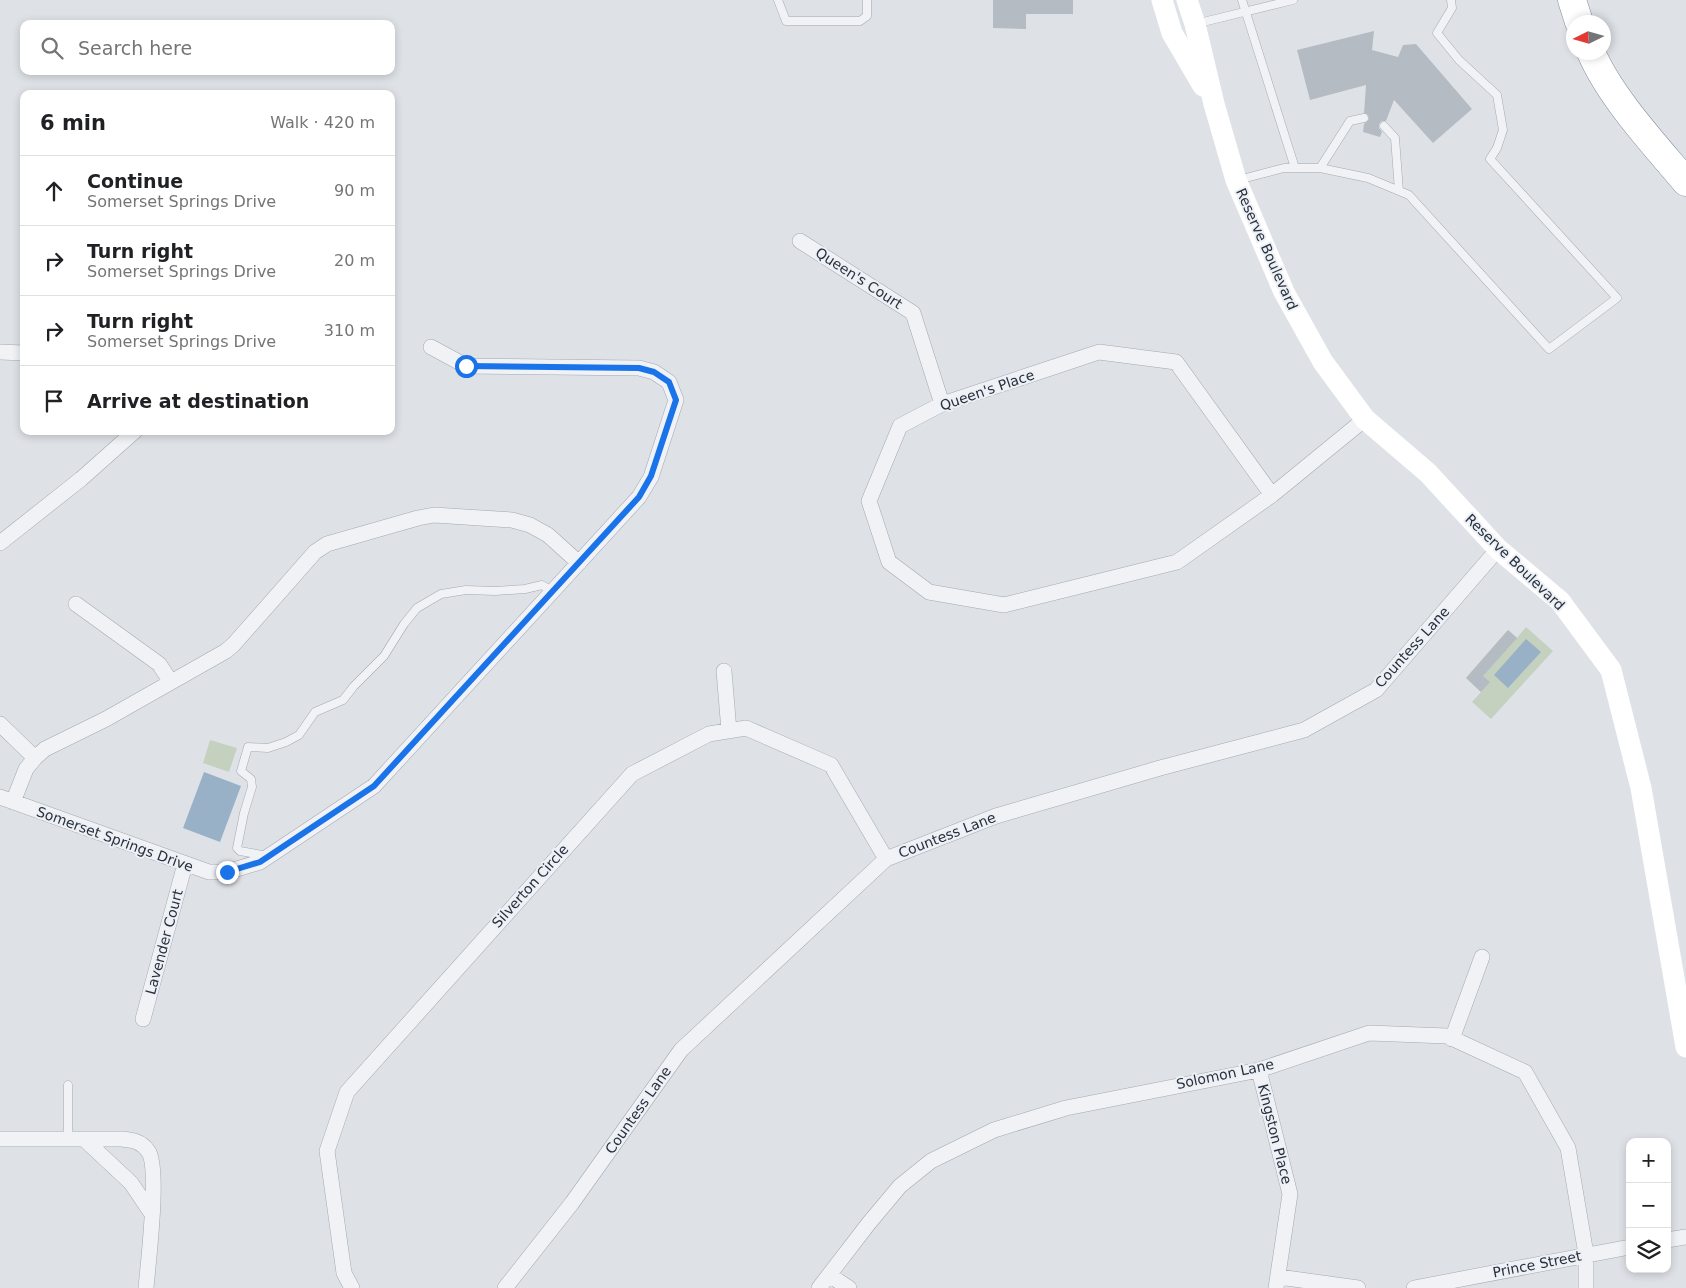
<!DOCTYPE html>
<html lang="en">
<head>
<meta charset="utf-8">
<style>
	body { margin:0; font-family:"DejaVu Sans",sans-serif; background:#f6f6f6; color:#202124 }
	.controls { position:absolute; right:15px; bottom:15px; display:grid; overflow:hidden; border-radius:10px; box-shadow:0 2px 8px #0003 }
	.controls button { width:45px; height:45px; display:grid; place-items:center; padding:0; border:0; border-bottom:1px solid #e0e0e0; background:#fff; color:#202124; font:25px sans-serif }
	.compass { position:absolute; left:1566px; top:15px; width:45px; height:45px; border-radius:50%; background:#fff; box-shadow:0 2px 8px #0003; rotate:265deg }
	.stop { position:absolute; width:15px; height:15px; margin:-11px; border:4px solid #1a73e8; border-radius:50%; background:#fff }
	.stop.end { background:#1a73e8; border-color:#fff; box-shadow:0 1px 5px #0008 }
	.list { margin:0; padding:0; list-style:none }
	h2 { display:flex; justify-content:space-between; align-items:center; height:65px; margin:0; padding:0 20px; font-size:21px }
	h2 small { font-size:16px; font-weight:400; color:#757577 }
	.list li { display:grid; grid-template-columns:32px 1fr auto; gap:15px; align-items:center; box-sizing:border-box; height:70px; padding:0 20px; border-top:1px solid #e0e0e0 }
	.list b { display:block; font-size:19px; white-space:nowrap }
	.list p { margin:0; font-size:16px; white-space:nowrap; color:#757577 }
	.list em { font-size:16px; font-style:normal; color:#757577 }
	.icon { flex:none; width:28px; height:28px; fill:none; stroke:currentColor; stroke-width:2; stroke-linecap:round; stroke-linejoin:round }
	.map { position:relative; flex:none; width:1686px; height:1288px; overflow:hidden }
	.search { position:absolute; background:#fff; box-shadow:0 2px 8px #0003; left:20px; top:20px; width:375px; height:55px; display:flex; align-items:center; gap:12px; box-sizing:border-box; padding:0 18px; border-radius:10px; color:#757577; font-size:19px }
	.panel { position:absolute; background:#fff; box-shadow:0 2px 8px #0003; left:20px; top:90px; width:375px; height:345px; border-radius:10px }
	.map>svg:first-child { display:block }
	.green { fill:#c4d1bf }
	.water { fill:#99b1c6 }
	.building { fill:#b5bbc3 }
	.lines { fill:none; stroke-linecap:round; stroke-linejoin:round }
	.lane-casing { stroke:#a3a9b1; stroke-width:9 }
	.street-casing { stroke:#a3a9b1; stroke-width:16 }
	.highway-casing { stroke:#858f9d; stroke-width:29 }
	.lane { stroke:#f0f2f5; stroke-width:8 }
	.street { stroke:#f0f2f5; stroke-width:15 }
	.secondary { stroke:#fff; stroke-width:21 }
	.highway { stroke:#fff; stroke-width:28 }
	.route { stroke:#1a73e8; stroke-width:6 }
	.labels { text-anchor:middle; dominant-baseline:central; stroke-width:4; stroke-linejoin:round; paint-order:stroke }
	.street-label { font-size:14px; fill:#27303d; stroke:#edf0f5 }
</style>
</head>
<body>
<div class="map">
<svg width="1686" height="1288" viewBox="0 0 1686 1288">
	<rect width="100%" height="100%" fill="#dee2e7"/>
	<path class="green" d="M1526 627 1553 651 1491 719 1472 702 1481 692 1466 678 1508 630 1517 638Z
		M210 740 237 748 229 772 203 763Z"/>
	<path class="water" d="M1526 639 1541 652 1508 688 1494 675Z
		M204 772 241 786 220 842 183 828Z"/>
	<path class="building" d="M993 0H1073V14H1026V29L993 28Z
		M1374 31 1372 50 1398 57 1403 45 1416 44 1472 109 1433 143 1394 100 1386 121H1382L1379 124V128L1382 132 1380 137 1363 132 1364 124 1369 119 1368 115 1364 113 1366 85 1310 100 1297 50Z
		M1508 630 1517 638 1483 676 1490 682 1481 692 1466 678Z"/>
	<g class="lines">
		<defs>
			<path id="lane" d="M778 0 786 21H860L867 16V0
				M1242 0 1295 168
				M1195 24 1293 0
				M1384 126 1395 138 1399 191
				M1320 168 1350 121 1364 118
				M1238 180 1284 168H1320L1368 178 1409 195 1549 349 1617 298 1490 159 1497 148 1503 130 1497 95 1459 60 1437 33 1452 8 1451 0
				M268 856 240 851 237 848 244 813 252 787 251 779 241 771 248 747 268 748 286 742 299 735 315 712 343 700 354 686 384 656 404 624 417 608 441 594 466 590 495 591 525 589 542 585 552 591
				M68 1085V1139"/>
			<path id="street" d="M800 241 913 313 942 404
				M0 352 24 353
				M1272 495 1176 362 1099 352 942 404 900 426 869 501 889 562 929 592 1004 605 1177 562 1272 495 1365 419
				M0 543 81 479 135 431
				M76 604 159 664 171 682
				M724 671 729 731
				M0 724 35 758
				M0 797 209 872H227L260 862 374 786 639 497 651 477 676 400 669 382 654 372 639 368 466 366 431 347
				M13 802 26 769 35 758 45 749 106 719 226 651 234 644 315 552 327 544 418 518 434 515 512 520 530 525 548 535 579 563
				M143 1019 185 864
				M1452 1039 1482 957
				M1259 1070 1290 1194 1276 1288
				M0 1139H121C132 1140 141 1141 148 1151 160 1166 148 1264 146 1288
				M84 1139 131 1183 152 1214
				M1667 1240 1686 1237
				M829 1275 849 1288
				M1279 1277 1358 1288
				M352 1288 344 1273 327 1151 347 1092 632 774 709 734 746 728 831 765 886 859
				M505 1288 572 1203 681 1050 886 859 996 816 1160 768 1304 730 1376 690 1498 549
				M819 1288 869 1223 900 1186 931 1161 994 1130 1066 1108 1259 1070 1369 1033 1447 1036 1525 1072 1568 1148 1586 1254V1288
				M1414 1288 1630 1247"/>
			<path id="highway" d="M1572 0 1579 22
				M1591 52C1610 97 1655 145 1686 182"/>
		</defs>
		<use href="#lane" class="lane-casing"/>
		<use href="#street" class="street-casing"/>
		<use href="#highway" class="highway-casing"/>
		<use href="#lane" class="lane"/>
		<use href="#street" class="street"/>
		<path class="secondary" d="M1162 0 1172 33 1203 86
			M1187 0 1195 24 1214 104 1236 180 1284 292 1323 362 1365 419 1428 473 1498 549 1560 601 1611 670 1641 788 1686 1047"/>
		<use href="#highway" class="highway"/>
	</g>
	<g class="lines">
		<path class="route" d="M227 872 260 862 374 786 639 497 651 476 676 400 669 382 654 372 639 368 466 366"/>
	</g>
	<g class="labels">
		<g class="street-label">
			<text transform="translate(1267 249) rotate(66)">Reserve Boulevard</text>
			<text transform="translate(859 278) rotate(33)">Queen's Court</text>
			<text transform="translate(987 390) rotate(-19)">Queen's Place</text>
			<text transform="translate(1515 562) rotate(44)">Reserve Boulevard</text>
			<text transform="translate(1412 647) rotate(-48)">Countess Lane</text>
			<text transform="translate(947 835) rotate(-21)">Countess Lane</text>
			<text transform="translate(115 839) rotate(20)">Somerset Springs Drive</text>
			<text transform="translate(530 886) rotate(-48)">Silverton Circle</text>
			<text transform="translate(164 942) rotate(-75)">Lavender Court</text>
			<text transform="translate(1225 1074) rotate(-12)">Solomon Lane</text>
			<text transform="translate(638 1110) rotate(-55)">Countess Lane</text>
			<text transform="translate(1275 1134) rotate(76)">Kingston Place</text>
			<text transform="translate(1537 1264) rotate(-11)">Prince Street</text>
		</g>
	</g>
</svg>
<div class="controls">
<button>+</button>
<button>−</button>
<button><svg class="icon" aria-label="layers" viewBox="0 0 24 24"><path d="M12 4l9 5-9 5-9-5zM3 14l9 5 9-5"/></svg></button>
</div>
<svg class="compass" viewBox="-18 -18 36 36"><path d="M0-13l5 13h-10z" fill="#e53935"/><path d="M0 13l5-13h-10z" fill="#757577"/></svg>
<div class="stop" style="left:466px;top:366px"></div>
<div class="stop end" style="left:227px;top:872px"></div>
<div class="search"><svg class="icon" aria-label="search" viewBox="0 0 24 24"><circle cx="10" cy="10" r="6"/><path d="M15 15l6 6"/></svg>Search here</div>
<section class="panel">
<h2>6 min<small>Walk · 420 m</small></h2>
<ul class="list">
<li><svg class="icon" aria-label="ahead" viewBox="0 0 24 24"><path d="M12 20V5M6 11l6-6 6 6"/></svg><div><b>Continue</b><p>Somerset Springs Drive</p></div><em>90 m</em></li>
<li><svg class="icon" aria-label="right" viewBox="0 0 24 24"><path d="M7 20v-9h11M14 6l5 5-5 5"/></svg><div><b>Turn right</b><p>Somerset Springs Drive</p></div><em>20 m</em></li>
<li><svg class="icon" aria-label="right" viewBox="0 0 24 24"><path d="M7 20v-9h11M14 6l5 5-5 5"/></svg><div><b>Turn right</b><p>Somerset Springs Drive</p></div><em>310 m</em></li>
<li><svg class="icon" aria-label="arrive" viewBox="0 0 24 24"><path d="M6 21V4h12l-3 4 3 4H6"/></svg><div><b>Arrive at destination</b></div></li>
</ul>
</section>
</div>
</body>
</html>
